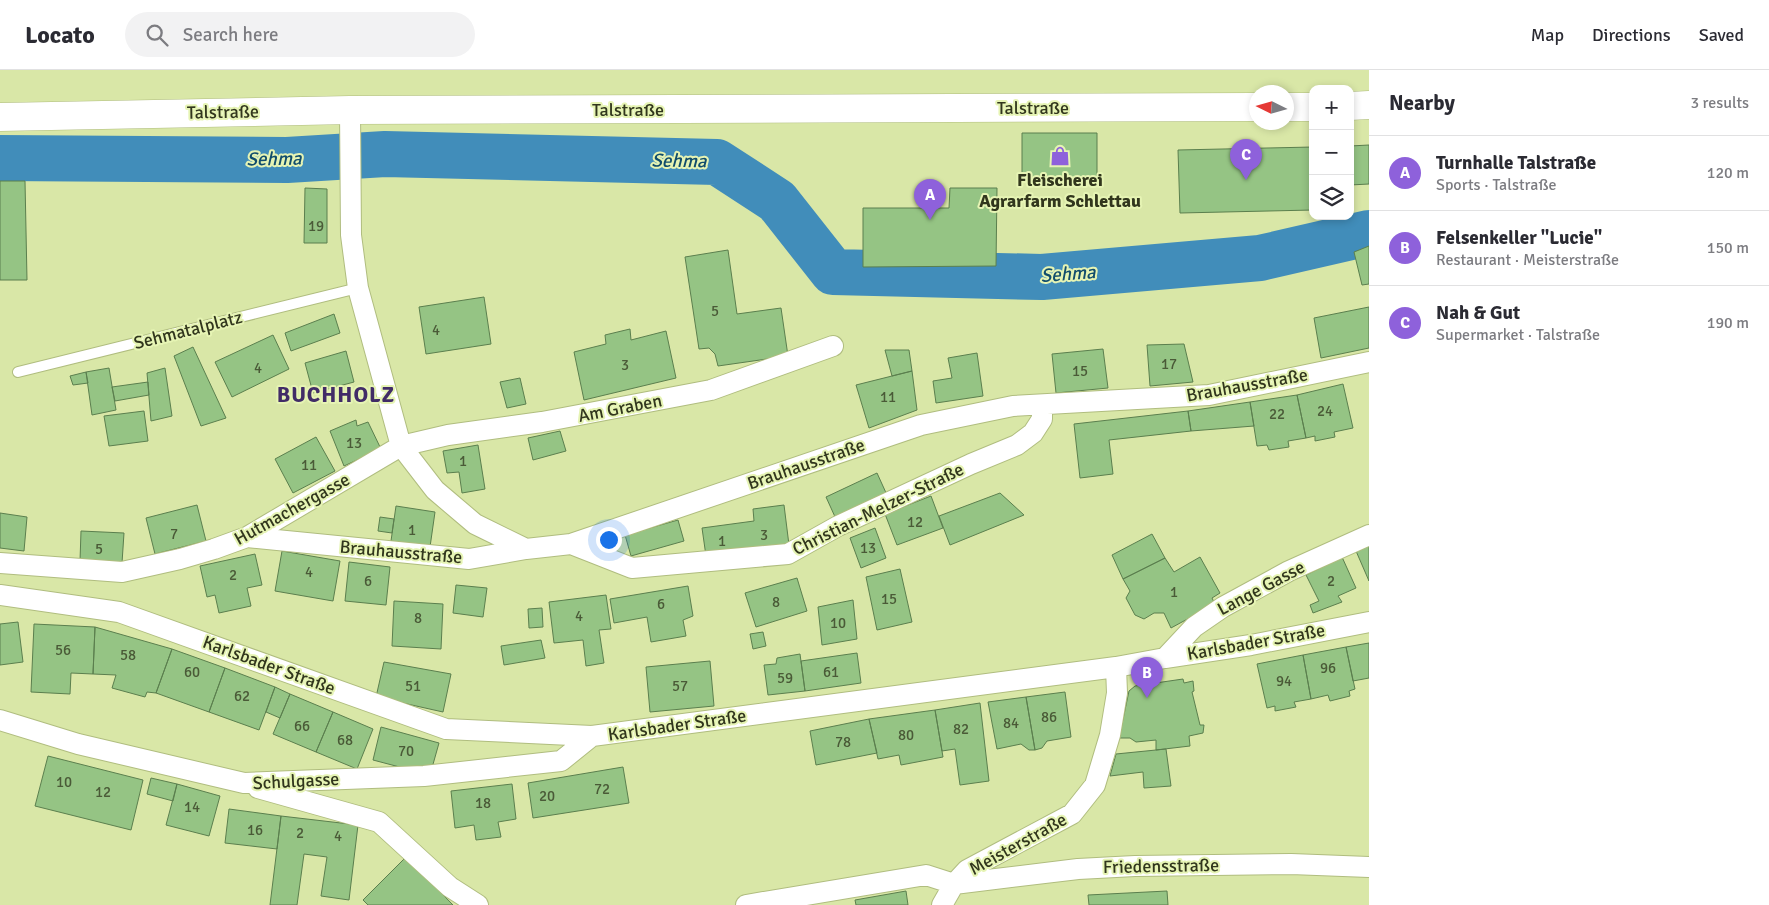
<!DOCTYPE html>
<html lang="en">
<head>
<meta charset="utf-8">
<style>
	body { margin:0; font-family:Signika,sans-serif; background:#f2f2f3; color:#2b2b33 }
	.controls { position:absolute; right:15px; top:15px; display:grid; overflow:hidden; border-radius:10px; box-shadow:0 2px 8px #0003 }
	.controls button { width:45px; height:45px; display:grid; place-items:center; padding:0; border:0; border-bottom:1px solid #e1e1e2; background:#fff; color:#2b2b33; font:25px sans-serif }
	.compass { position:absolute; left:1249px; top:15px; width:45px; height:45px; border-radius:50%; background:#fff; box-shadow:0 2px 8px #0003; rotate:275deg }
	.you { position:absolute; left:608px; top:469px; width:18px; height:18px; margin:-12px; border:4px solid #fff; border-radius:50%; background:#1a73e8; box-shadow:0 0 0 8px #1a73e833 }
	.badge { display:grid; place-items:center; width:32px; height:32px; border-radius:50%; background:#8e61db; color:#fff; font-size:16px; font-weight:700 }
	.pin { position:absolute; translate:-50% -41px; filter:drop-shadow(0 1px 2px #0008) }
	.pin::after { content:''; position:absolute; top:26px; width:18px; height:15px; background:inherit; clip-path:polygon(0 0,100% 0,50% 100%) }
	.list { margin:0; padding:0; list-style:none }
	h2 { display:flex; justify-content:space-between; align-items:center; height:65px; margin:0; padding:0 20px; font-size:21px }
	h2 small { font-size:16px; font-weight:400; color:#7c7c81 }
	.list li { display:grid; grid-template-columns:32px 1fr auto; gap:15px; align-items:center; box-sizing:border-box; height:75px; padding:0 20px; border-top:1px solid #e1e1e2 }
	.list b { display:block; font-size:19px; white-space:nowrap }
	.list p { margin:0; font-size:16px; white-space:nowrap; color:#7c7c81 }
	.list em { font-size:16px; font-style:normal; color:#7c7c81 }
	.icon { flex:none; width:28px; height:28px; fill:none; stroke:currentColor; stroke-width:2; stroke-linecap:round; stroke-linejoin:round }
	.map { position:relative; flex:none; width:1369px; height:835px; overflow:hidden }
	header { display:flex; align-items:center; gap:30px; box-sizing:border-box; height:70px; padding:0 25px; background:#fff; border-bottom:1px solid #e1e1e2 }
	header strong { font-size:24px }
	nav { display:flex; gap:28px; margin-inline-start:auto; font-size:18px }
	.search { width:350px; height:45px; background:#f2f2f3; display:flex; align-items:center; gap:12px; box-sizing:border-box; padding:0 18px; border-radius:28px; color:#7c7c81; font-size:19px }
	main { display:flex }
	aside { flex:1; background:#fff }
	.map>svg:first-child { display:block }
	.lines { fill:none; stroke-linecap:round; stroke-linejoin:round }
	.river { stroke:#418dba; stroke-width:46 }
	.building { fill:#95c484; stroke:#5b7f4e }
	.service-casing { stroke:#b0bd7f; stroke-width:12 }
	.minor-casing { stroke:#b0bd7f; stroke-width:22 }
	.primary-casing { stroke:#b0bd7f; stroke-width:29 }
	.service { stroke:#fff; stroke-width:10 }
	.minor { stroke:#fff; stroke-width:20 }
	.primary { stroke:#fff; stroke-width:28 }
	.labels { text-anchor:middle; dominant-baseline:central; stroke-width:4; stroke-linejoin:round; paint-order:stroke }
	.number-label { font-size:15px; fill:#4a5a37 }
	.street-label { font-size:18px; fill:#31361d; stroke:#e6f4b4 }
	.poi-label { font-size:18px; font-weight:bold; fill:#31361d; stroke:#e6f4b4 }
	.water-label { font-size:19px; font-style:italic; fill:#114d6c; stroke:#e6f4b4 }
	.district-label { font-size:22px; font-weight:bold; letter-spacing:1px; fill:#412c67; stroke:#e6f4b4 }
</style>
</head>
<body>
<header>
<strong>Locato</strong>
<div class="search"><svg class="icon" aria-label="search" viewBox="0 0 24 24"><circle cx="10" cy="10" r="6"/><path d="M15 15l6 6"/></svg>Search here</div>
<nav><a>Map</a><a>Directions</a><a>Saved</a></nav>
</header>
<main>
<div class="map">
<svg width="1369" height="835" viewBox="0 0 1369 835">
	<rect width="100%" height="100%" fill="#d9e7a7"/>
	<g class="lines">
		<path class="river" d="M0 88 287 90 385 84 717 92 777 131 833 202 1042 207 1260 188 1369 163"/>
	</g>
	<path class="building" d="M1022 63H1097V110H1022Z
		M1369 75V114L1350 115V76Z
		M1313 77V140L1180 143 1178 80Z
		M0 111H25L27 210H0Z
		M305 118 327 119V173H304Z
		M950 118H997L996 196 863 197V138H949Z
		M1369 176V214L1362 215 1354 182Z
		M728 180 737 244 781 238 788 286 718 296 715 284 709 278 699 279 685 187Z
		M484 227 491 274 426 284 419 237Z
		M1369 237V278L1321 288 1314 248Z
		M334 244 340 263 291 281 285 263Z
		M630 259 631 270 666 261 676 308 584 330 574 282 606 274 605 265Z
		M273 265 289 299 232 327 215 292Z
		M1184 274 1193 312 1150 316 1147 275Z
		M193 277 226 348 201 356 174 286Z
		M1103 279 1108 318 1056 323 1052 284Z
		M885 280H909L912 301 892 306Z
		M346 281 354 312 313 323 305 293Z
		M977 283 983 326 936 333 933 311 952 308 948 288Z
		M109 298 116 340 92 345 86 302Z
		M165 298 172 346 151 351 147 303Z
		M912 301 917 340 869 358 856 315Z
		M86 302 88 313 73 315 70 306Z
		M520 308 526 334 507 338 500 312Z
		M148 312 149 325 115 331 112 317Z
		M1343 314 1353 358 1334 362 1335 367 1315 371V366L1306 368 1297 325Z
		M1297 325 1306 368 1288 371 1289 377 1269 380 1267 375 1257 376 1250 332Z
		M1250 332 1254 356 1191 361 1188 341Z
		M144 341 148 371 109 376 104 346Z
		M1188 341 1191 361 1109 370 1113 404 1080 408 1074 354Z
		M356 350 357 356 368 352 381 379 344 396 330 361Z
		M560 361 566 381 533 390 528 368Z
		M316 367 335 401 293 423 275 389Z
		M478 375 485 419 462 423 459 402 447 403 443 381Z
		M877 403 887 425 836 449 826 427Z
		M1000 423 1024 445 950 475 939 446Z
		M931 426 943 458 897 475 885 444Z
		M197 435 206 471 155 484 146 448Z
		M784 435 789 475 706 486 702 458 754 451 753 439Z
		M396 436 435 442 430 477 391 471Z
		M0 443 27 447 24 481 0 478Z
		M380 447 394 449 392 463 378 461Z
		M678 450 684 471 631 486 625 465Z
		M875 458 886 488 861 498 850 468Z
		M81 461 124 463 122 493 80 491Z
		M1152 464 1165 488 1123 509 1112 485Z
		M1369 475V511L1356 481Z
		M282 481 340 491 333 531 275 521Z
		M255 484 262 515 247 518 251 536 219 543 215 525 207 527 200 496Z
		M1200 487 1220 523 1212 528 1215 534 1171 558 1164 543H1154L1144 549 1135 545 1126 528 1130 521 1123 509 1165 488 1174 502Z
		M1342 487 1356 518 1338 526 1342 532 1313 543 1310 535 1319 531 1306 505Z
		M349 492 390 497 386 535 345 531Z
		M900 499 912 552 877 560 866 507Z
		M797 508 807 541 756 557 745 523Z
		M456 515 487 518 483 547 453 543Z
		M688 516 693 546 683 550 686 566 651 572 647 547 614 553 610 529Z
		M606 525 611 559 599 560 604 593 586 596 583 570 554 573 549 532Z
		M853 530 857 569 822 575 818 537Z
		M394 531 443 534 441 579 392 576Z
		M542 538 543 557 529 558 528 539Z
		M18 552 23 592 0 595V554Z
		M34 554 95 557 93 604 71 603 70 624 31 622Z
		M95 557 172 579 156 623 147 622 145 627 112 618 116 605 93 604Z
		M763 562 766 576 753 579 750 564Z
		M541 570 545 588 504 595 501 576Z
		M1369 573V608L1353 611 1346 577Z
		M1346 577 1355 619 1349 621 1350 626 1330 631 1328 625 1311 629 1303 585Z
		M172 579 225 598 209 642 156 623Z
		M857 583 861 613 805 621 801 591Z
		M800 584 805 621 768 625 764 595 776 594 777 588Z
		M1303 585 1311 629 1294 632 1296 637 1275 641V636L1267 638 1257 594Z
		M710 591 714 636 650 642 646 597Z
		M384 592 451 604 443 642 376 627Z
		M225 598 275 617 259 660 209 642Z
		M1183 609 1184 613 1193 611 1194 621 1192 622 1200 655H1204L1203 663 1189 666 1190 676 1156 680V670L1136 672 1130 668H1119L1129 621 1135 616Z
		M275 617 290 624 280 648 266 642Z
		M1065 622 1071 667 1047 671 1042 678 1035 680 1026 627Z
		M290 624 333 642 316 682 273 664Z
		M1026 627 1035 680H1029L1021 674 997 679 988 632Z
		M980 633 989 711 960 715 955 679 942 681 935 640Z
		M935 640 943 687 901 695 899 685 878 689 869 649Z
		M333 642 373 659 357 699 316 682Z
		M869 649 877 683 816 695 810 661Z
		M381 657 439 673 430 705 373 690Z
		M1166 679 1171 716 1144 718 1143 702 1110 706 1116 684Z
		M48 686 143 710 131 760 35 736Z
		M623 697 629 733 533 748 528 713Z
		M151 708 177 714 173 731 147 724Z
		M177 714 220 726 209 766 166 755Z
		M512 714 516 749 498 752 501 767 476 770 474 755 455 758 451 721Z
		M229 739 281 746 277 779 225 773Z
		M281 746 358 755 349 830 321 826 327 787 304 784 297 835H270Z
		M406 787 453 835H368L363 830Z
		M906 821 908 835H856L855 830Z
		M1167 821 1168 835H1089L1088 825Z"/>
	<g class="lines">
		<defs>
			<path id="service" d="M18 302 358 218"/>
			<path id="minor" d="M350 40 351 165 358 218 401 376 435 420 475 454 526 479
				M247 467 469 489 526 479 571 474 921 355 1013 336 1209 325 1369 292
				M571 474 632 498 788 484 838 456 971 394 1017 375 1033 363 1042 349V335
				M0 493 122 502 180 489 214 479 247 467 401 376 448 365 542 352 711 320 833 276
				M0 525 119 542 446 659 592 666 1116 597 1165 588 1251 575 1369 552
				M1165 588 1194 557 1223 537 1289 501 1369 465
				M0 650 78 674 244 713 424 706 561 691 592 666
				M258 718 379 752 450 817 478 835
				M746 835 926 805 954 814 1078 799 1135 796 1291 794 1369 797
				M942 835 954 814 967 800 1072 744 1095 715 1110 665 1117 623 1116 597"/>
			<path id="primary" d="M1350 36 1369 35
				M1286 37H1313
				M0 47 350 40 1256 37"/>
		</defs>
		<use href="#service" class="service-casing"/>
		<use href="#minor" class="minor-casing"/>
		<use href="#primary" class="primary-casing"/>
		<use href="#service" class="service"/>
		<use href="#minor" class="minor"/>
		<use href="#primary" class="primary"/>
	</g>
	<defs>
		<symbol id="shop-bare" viewBox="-9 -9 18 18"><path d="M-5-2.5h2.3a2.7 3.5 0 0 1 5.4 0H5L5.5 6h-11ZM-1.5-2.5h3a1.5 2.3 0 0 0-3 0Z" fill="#8e61db" stroke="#e6f4b4" stroke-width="2.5" paint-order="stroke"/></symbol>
	</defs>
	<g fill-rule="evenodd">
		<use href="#shop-bare" x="1046" y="72" width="28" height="28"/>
	</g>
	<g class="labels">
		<g class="number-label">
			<text x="316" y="156">19</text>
			<text x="715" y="241">5</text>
			<text x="436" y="260">4</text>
			<text x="1169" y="294">17</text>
			<text x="625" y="295">3</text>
			<text x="258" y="298">4</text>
			<text x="1080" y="301">15</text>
			<text x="888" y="327">11</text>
			<text x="1325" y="341">24</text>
			<text x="1277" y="344">22</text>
			<text x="354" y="373">13</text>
			<text x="463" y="391">1</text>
			<text x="309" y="395">11</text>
			<text x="915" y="452">12</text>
			<text x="412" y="460">1</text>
			<text x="174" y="464">7</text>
			<text x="764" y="465">3</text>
			<text x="722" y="471">1</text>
			<text x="868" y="478">13</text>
			<text x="99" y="479">5</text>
			<text x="309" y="502">4</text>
			<text x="233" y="505">2</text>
			<text x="368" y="511">6</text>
			<text x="1331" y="511">2</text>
			<text x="1174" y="522">1</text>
			<text x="889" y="529">15</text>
			<text x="776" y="532">8</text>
			<text x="661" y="534">6</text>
			<text x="579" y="546">4</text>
			<text x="418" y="548">8</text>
			<text x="838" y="553">10</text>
			<text x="63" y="580">56</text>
			<text x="128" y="585">58</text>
			<text x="1328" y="598">96</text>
			<text x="192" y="602">60</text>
			<text x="831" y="602">61</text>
			<text x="785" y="608">59</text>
			<text x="1284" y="611">94</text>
			<text x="413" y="616">51</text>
			<text x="680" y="616">57</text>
			<text x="242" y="626">62</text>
			<text x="1049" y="647">86</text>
			<text x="1011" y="653">84</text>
			<text x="302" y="656">66</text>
			<text x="961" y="659">82</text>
			<text x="906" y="665">80</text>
			<text x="345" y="670">68</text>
			<text x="843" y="672">78</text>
			<text x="406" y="681">70</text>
			<text x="64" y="712">10</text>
			<text x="602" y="719">72</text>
			<text x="103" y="722">12</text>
			<text x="547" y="726">20</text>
			<text x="483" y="733">18</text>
			<text x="192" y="737">14</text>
			<text x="255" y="760">16</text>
			<text x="300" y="763">2</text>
			<text x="338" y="766">4</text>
		</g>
		<g class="street-label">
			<text x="1033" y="38">Talstraße</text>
			<text x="628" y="40">Talstraße</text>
			<text transform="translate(223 42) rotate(-1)">Talstraße</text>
			<text transform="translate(188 260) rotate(-14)">Sehmatalplatz</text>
			<text transform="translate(1247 315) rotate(-10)">Brauhausstraße</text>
			<text transform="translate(620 338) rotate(-11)">Am Graben</text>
			<text transform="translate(806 394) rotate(-19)">Brauhausstraße</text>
			<text transform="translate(292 439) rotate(-29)">Hutmachergasse</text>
			<text transform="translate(878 439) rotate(-26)">Christian-Melzer-Straße</text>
			<text transform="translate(401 482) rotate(5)">Brauhausstraße</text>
			<text transform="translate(1261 518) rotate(-28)">Lange Gasse</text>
			<text transform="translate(1256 572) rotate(-10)">Karlsbader Straße</text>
			<text transform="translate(269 595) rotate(20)">Karlsbader Straße</text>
			<text transform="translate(677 655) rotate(-8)">Karlsbader Straße</text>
			<text transform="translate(296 711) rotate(-3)">Schulgasse</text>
			<text transform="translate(1018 774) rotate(-29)">Meisterstraße</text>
			<text transform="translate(1161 796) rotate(-1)">Friedensstraße</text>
		</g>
		<g class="poi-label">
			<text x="1060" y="110">Fleischerei<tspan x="1060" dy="21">Agrarfarm Schlettau</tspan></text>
		</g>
		<g class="water-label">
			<text transform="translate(274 89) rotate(-1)">Sehma</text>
			<text transform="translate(679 91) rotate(1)">Sehma</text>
			<text transform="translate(1068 204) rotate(-4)">Sehma</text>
		</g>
		<g class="district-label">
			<text x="336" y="324">BUCHHOLZ</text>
		</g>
	</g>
</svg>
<div class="controls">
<button>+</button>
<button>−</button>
<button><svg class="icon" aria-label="layers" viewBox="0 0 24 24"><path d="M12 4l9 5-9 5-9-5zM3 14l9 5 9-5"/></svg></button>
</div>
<svg class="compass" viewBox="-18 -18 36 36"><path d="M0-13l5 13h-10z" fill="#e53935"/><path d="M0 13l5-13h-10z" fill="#7c7c81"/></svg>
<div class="you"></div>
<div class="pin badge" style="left:930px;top:150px">A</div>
<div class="pin badge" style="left:1147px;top:628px">B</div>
<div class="pin badge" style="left:1246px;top:110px">C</div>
</div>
<aside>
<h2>Nearby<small>3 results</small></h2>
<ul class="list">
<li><span class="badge">A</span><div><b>Turnhalle Talstraße</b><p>Sports · Talstraße</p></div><em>120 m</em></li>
<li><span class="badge">B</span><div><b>Felsenkeller &quot;Lucie&quot;</b><p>Restaurant · Meisterstraße</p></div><em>150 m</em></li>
<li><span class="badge">C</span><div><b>Nah &amp; Gut</b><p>Supermarket · Talstraße</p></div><em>190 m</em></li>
</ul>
</aside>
</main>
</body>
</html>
